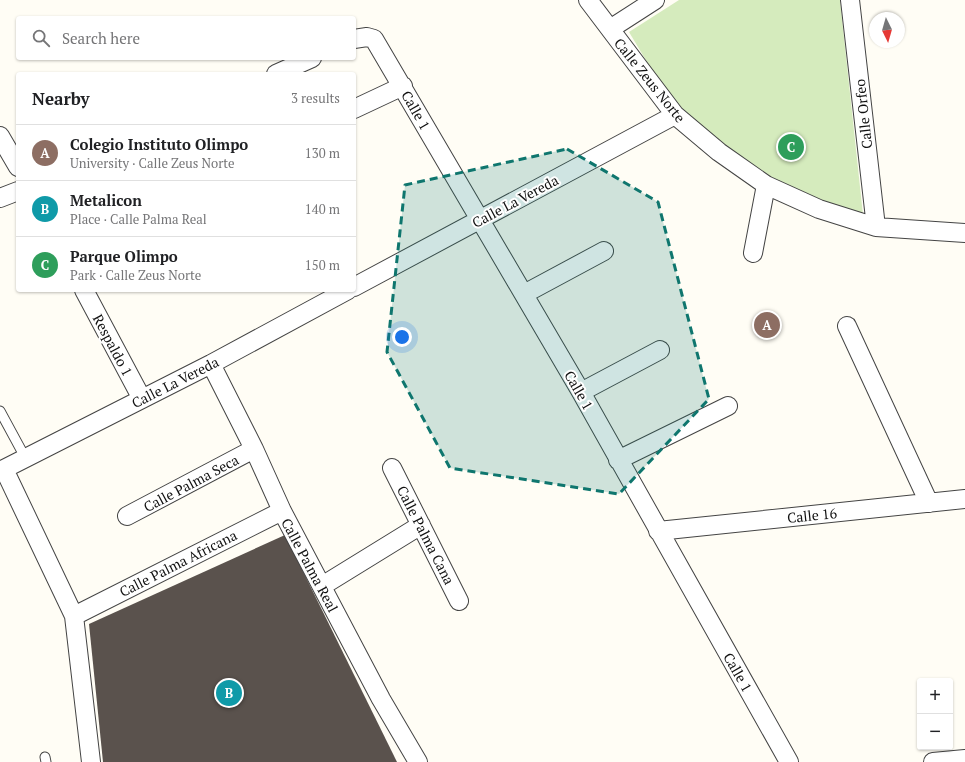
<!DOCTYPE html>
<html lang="en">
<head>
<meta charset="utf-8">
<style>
	body { margin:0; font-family:"PT Serif",serif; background:#f2f2f2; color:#202124 }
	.controls { position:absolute; right:12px; bottom:12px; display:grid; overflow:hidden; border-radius:4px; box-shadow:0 1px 3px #0004 }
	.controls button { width:36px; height:36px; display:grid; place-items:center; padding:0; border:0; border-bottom:1px solid #e0e0e0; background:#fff; color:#202124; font:20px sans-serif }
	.compass { position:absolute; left:869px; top:12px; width:36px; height:36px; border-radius:50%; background:#fff; box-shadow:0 1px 3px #0004; rotate:175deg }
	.you { position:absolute; left:402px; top:337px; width:14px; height:14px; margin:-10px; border:3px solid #fff; border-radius:50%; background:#1a73e8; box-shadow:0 0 0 6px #1a73e833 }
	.badge { display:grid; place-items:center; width:26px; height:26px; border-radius:50%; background:#7c3aed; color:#fff; font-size:13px; font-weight:700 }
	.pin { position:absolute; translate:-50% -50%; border:2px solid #fff; box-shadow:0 1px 4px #0006 }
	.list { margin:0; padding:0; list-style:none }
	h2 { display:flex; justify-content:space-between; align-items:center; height:52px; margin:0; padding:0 16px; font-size:17px }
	h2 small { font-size:13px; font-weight:400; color:#757577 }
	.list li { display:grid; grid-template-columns:26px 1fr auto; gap:12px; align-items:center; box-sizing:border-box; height:56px; padding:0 16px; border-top:1px solid #e0e0e0 }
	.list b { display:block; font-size:15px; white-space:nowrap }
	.list p { margin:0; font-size:13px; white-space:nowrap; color:#757577 }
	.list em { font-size:13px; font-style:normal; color:#757577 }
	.icon { flex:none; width:22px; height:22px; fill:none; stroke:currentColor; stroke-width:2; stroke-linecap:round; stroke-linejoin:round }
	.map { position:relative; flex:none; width:965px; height:762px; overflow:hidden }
	.search { position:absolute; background:#fff; box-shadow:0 1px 3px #0004; left:16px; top:16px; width:340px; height:44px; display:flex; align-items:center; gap:10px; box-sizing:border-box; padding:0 14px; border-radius:4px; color:#757577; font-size:15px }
	.panel { position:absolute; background:#fff; box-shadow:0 1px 3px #0004; left:16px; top:72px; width:340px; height:220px; border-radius:4px }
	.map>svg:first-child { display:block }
	.green { fill:#d5ebbd }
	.building { fill:#5a524d }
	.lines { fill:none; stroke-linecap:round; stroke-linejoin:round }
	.lane-casing { stroke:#444; stroke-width:11 }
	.street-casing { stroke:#444; stroke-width:20 }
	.lane { stroke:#fff; stroke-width:9 }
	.street { stroke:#fff; stroke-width:18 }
	.marked { fill:#0f766e; fill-opacity:0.2; stroke:#0f766e; stroke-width:3; stroke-dasharray:8 5; stroke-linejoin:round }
	.labels { text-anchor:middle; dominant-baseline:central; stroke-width:4; stroke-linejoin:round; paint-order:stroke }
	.street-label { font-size:14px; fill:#111; stroke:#fff }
</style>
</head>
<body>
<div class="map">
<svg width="965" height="762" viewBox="0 0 965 762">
	<rect width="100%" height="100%" fill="#fffdf5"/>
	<path class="green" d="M679 0H840L863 215 778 187 674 107 629 32Z"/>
	<path class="building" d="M285 535 397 762H103L89 624Z"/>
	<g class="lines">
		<defs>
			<path id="lane" d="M0 411 26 459
				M45 757 46 762"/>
			<path id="street" d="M588 0 675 115 719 152 766 185 819 209 876 227 965 233
				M850 0 876 227
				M610 29 655 0
				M354 39 367 37 374 39 581 392 789 762
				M276 74 312 58
				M354 109 403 86
				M0 136 18 167
				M0 198 18 191
				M753 253 766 185
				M354 287 675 115
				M84 290 142 399
				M524 294 604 251
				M847 326 929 503
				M211 364 254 449 282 511 381 699 418 762
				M581 392 660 350
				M618 460 728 406
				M392 468 459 601
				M4 469 74 616 91 762
				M0 471 211 364 348 290
				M127 516 254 449
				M658 531 965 499
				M322 586 421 525
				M74 616 282 511
				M933 762 965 759"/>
		</defs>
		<use href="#lane" class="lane-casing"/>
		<use href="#street" class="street-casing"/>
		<use href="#lane" class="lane"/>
		<use href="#street" class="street"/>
	</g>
	<path class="marked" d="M567 149 658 202 709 399 619 494 450 468 387 352 405 185Z"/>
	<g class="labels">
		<g class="street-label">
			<text transform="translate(650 80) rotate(51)">Calle Zeus Norte</text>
			<text transform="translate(416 110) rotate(60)">Calle 1</text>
			<text transform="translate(863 114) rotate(-96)">Calle Orfeo</text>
			<text transform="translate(515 201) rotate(-28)">Calle La Vereda</text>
			<text transform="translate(113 345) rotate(62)">Respaldo 1</text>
			<text transform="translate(175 382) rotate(-27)">Calle La Vereda</text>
			<text transform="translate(579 390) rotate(60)">Calle 1</text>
			<text transform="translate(191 483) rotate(-28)">Calle Palma Seca</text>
			<text transform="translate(812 515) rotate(-6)">Calle 16</text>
			<text transform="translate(426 535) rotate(63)">Calle Palma Cana</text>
			<text transform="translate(178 563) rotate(-27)">Calle Palma Africana</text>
			<text transform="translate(310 565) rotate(62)">Calle Palma Real</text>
			<text transform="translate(738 672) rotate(60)">Calle 1</text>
		</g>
	</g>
</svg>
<div class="controls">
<button>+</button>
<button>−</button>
</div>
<svg class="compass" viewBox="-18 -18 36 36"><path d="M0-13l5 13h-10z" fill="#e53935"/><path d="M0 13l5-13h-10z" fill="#757577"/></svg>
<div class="you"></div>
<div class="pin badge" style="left:767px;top:325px;background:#8d6e63">A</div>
<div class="pin badge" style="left:229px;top:693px;background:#0f9aa8">B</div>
<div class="pin badge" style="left:791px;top:147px;background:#2e9e5b">C</div>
<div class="search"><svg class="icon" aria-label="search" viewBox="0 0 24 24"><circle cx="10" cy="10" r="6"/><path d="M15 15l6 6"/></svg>Search here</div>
<section class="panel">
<h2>Nearby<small>3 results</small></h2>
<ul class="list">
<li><span class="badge" style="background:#8d6e63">A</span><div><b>Colegio Instituto Olimpo</b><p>University · Calle Zeus Norte</p></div><em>130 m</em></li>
<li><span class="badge" style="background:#0f9aa8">B</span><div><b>Metalicon</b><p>Place · Calle Palma Real</p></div><em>140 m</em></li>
<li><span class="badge" style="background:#2e9e5b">C</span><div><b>Parque Olimpo</b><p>Park · Calle Zeus Norte</p></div><em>150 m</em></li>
</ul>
</section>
</div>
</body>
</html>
